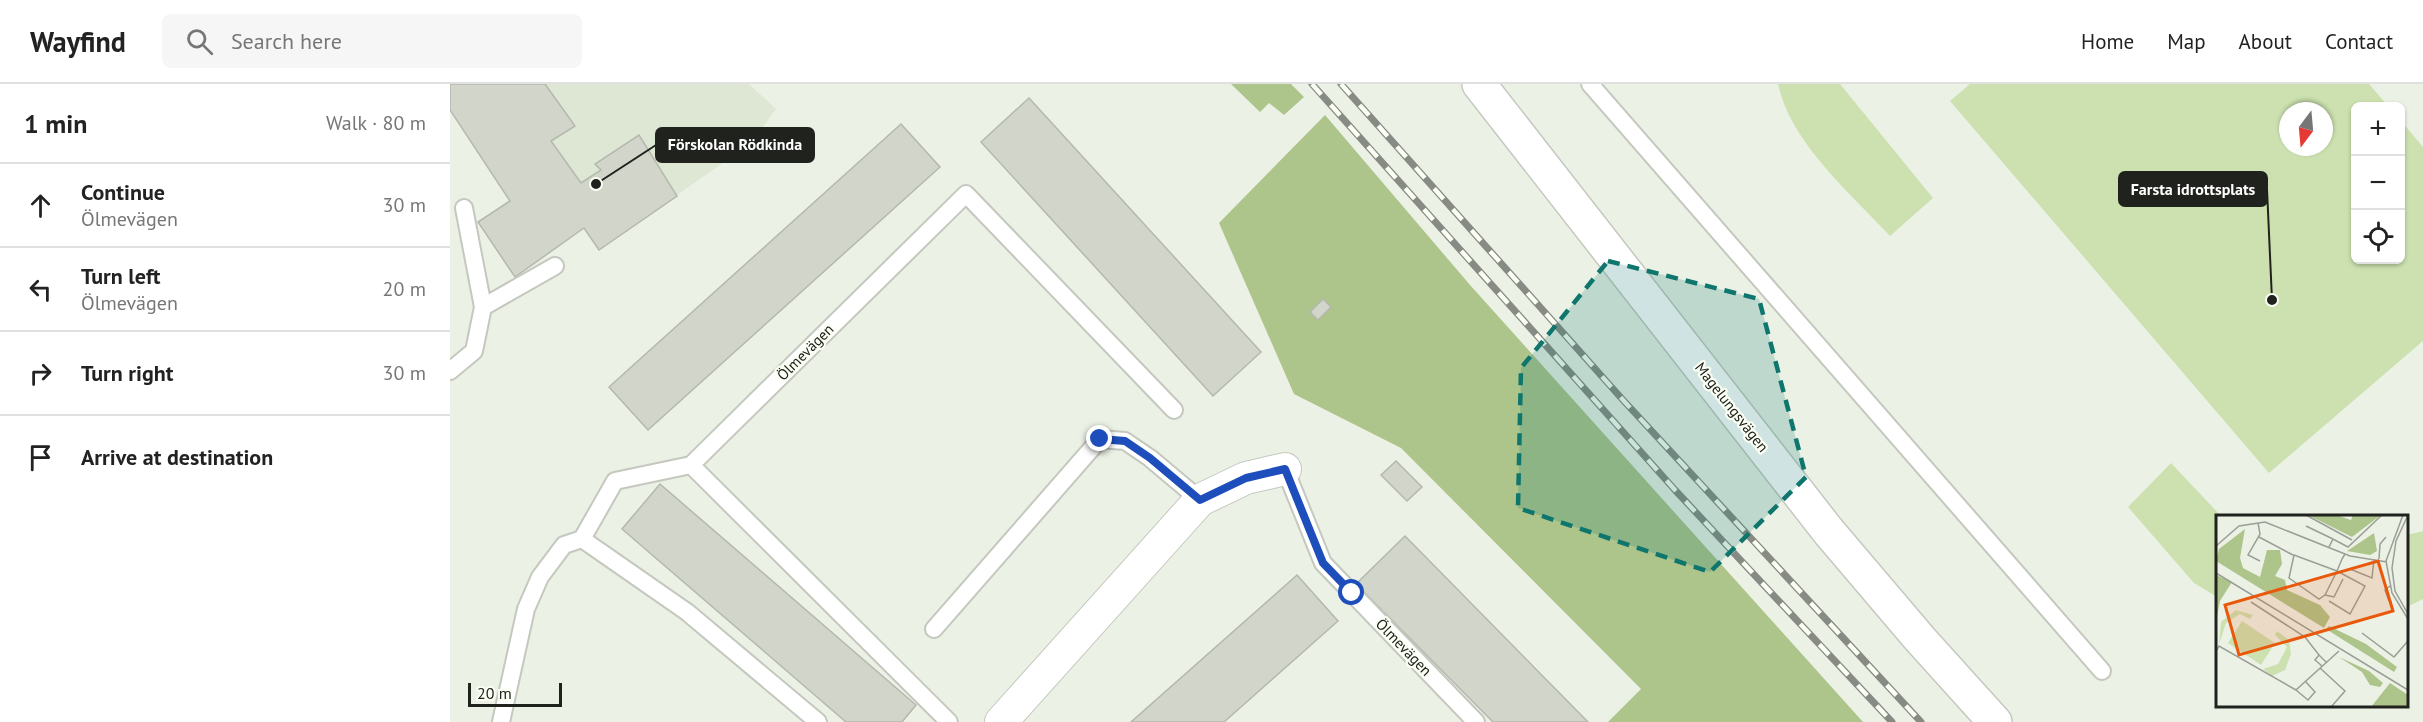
<!DOCTYPE html>
<html lang="en">
<head>
<meta charset="utf-8">
<style>
	body { margin:0; font-family:"PT Sans",sans-serif; background:#f6f6f6; color:#222 }
	.controls { position:absolute; right:18px; top:18px; display:grid; overflow:hidden; border-radius:9px; box-shadow:0 2px 4px #0004 }
	.controls button { width:54px; height:54px; display:grid; place-items:center; padding:0; border:0; border-bottom:2px solid #e0e0e0; background:#fff; color:#222; font:30px sans-serif }
	.compass { position:absolute; left:1829px; top:18px; width:54px; height:54px; border-radius:50%; background:#fff; box-shadow:0 2px 4px #0004; rotate:196deg }
	.scale { position:absolute; left:18px; bottom:15px; width:94px; box-sizing:border-box; padding-left:6px; border:3px solid #20221e; border-top:0; font-size:16px; line-height:21px; white-space:nowrap; color:#20221e; -webkit-text-stroke:4px #fafef3; paint-order:stroke }
	.stop { position:absolute; width:18px; height:18px; margin:-14px; border:4px solid #1d4ebb; border-radius:50%; background:#fff }
	.stop.end { background:#1d4ebb; border-color:#fff; box-shadow:0 2px 6px #0008 }
	.list { margin:0; padding:0; list-style:none }
	h2 { display:flex; justify-content:space-between; align-items:center; height:78px; margin:0; padding:0 24px; font-size:26px }
	h2 small { font-size:20px; font-weight:400; color:#767676 }
	.list li { display:grid; grid-template-columns:39px 1fr auto; gap:18px; align-items:center; box-sizing:border-box; height:84px; padding:0 24px; border-top:2px solid #e0e0e0 }
	.list b { display:block; font-size:22px; white-space:nowrap }
	.list p { margin:0; font-size:20px; white-space:nowrap; color:#767676 }
	.list em { font-size:20px; font-style:normal; color:#767676 }
	.icon { flex:none; width:33px; height:33px; fill:none; stroke:currentColor; stroke-width:2; stroke-linecap:round; stroke-linejoin:round }
	.map { position:relative; flex:none; width:1973px; height:638px; overflow:hidden }
	header { display:flex; align-items:center; gap:36px; box-sizing:border-box; height:84px; padding:0 30px; background:#fff; border-bottom:2px solid #e0e0e0 }
	header strong { font-size:28px }
	nav { display:flex; gap:33px; margin-inline-start:auto; font-size:21px }
	.search { width:420px; height:54px; background:#f6f6f6; display:flex; align-items:center; gap:15px; box-sizing:border-box; padding:0 21px; border-radius:9px; color:#767676; font-size:22px }
	main { display:flex }
	aside { flex:1; background:#fff }
	.map>svg:first-child { display:block }
	.built { fill:#dee6d4 }
	.green { fill:#cce1af; fill-rule:evenodd }
	.forest { fill:#adc48a }
	.building { fill:#d1d5ca; stroke:#b4b8ae; stroke-width:1.5 }
	.lines { fill:none; stroke-linecap:round; stroke-linejoin:round }
	.service-casing { stroke:#c4c8be; stroke-width:20 }
	.minor-casing { stroke:#c4c8be; stroke-width:34 }
	.secondary-casing { stroke:#c4c8be; stroke-width:36 }
	.service { stroke:#fff; stroke-width:16 }
	.minor { stroke:#fff; stroke-width:32 }
	.secondary { stroke:#fff; stroke-width:33 }
	.rail-casing { stroke:#888b84; stroke-width:7 }
	.rail { stroke:#fafef3; stroke-width:4.5; stroke-dasharray:14; stroke-linecap:butt }
	.route { stroke:#1d4ebb; stroke-width:8 }
	.marked { fill:#0f766e; fill-opacity:0.2; stroke:#0f766e; stroke-width:4.5; stroke-dasharray:12 8; stroke-linejoin:round }
	.labels { text-anchor:middle; dominant-baseline:central; stroke-width:4.5; stroke-linejoin:round; paint-order:stroke }
	.street-label { font-size:15px; fill:#20221e; stroke:#fafef3 }
	.inset-road { fill:none; stroke:#9a9e96; stroke-width:1.5 }
	.view { fill:#e8590c; fill-opacity:0.15; stroke:#e8590c; stroke-width:3 }
	.inset-edge { fill:none; stroke:#20221e; stroke-width:3 }
	.leader { fill:none; stroke:#20221e; stroke-width:2 }
	.callout-dot { fill:#20221e; stroke:#fafef3; stroke-width:2 }
	.callout { fill:#20221e; stroke:#20221e; stroke-width:2 }
	.callout-label { font-size:16px; text-anchor:middle; font-weight:bold; fill:#fff }
</style>
</head>
<body>
<header>
<strong>Wayfind</strong>
<div class="search"><svg class="icon" aria-label="search" viewBox="0 0 24 24"><circle cx="10" cy="10" r="6"/><path d="M15 15l6 6"/></svg>Search here</div>
<nav><a>Home</a><a>Map</a><a>About</a><a>Contact</a></nav>
</header>
<main>
<aside>
<h2>1 min<small>Walk · 80 m</small></h2>
<ul class="list">
<li><svg class="icon" aria-label="ahead" viewBox="0 0 24 24"><path d="M12 20V5M6 11l6-6 6 6"/></svg><div><b>Continue</b><p>Ölmevägen</p></div><em>30 m</em></li>
<li><svg class="icon" aria-label="left" viewBox="0 0 24 24"><path d="M17 20v-9H6M10 6l-5 5 5 5"/></svg><div><b>Turn left</b><p>Ölmevägen</p></div><em>20 m</em></li>
<li><svg class="icon" aria-label="right" viewBox="0 0 24 24"><path d="M7 20v-9h11M14 6l5 5-5 5"/></svg><div><b>Turn right</b></div><em>30 m</em></li>
<li><svg class="icon" aria-label="arrive" viewBox="0 0 24 24"><path d="M6 21V4h12l-3 4 3 4H6"/></svg><div><b>Arrive at destination</b></div></li>
</ul>
</aside>
<div class="map">
<svg width="1973" height="638" viewBox="0 0 1973 638">
	<rect width="100%" height="100%" fill="#ecf1e6"/>
	<path class="built" d="M0 0H299L326 25 301 59 149 166 134 144 65 193 28 138 60 116Z"/>
	<path class="green" d="M1328 0H1390L1483 114 1440 152C1401 110 1340 58 1328 0Z
		M1520 0H1919L1938 22H1906V176H1950L1951 37 1973 63V257L1819 389 1500 17ZM1838 27H1874V63H1838Z
		M1721 379 1771 432H1768L1767 513 1744 499 1678 423Z
		M1973 447V515L1957 523V451Z"/>
	<path class="forest" d="M781 0H841L854 13 834 31 819 19 810 28Z
		M875 31 1020 201 1413 638H1158L1191 605 951 364 844 310 769 139Z"/>
	<path class="building" d="M0 0H95L125 42 101 57 131 99 151 86 145 80 189 51 227 112 149 166 134 144 65 193 28 138 60 117 0 26Z
		M579 14 811 268 763 312 531 58Z
		M451 40 490 83 198 346 159 303Z
		M873 215 881 223 868 236 860 228Z
		M946 377 972 403 957 417 931 391Z
		M210 400 466 621 452 638H396L172 445Z
		M955 452 1138 638H1043L906 500Z
		M847 491 888 537 774 638H681Z"/>
	<g class="lines">
		<defs>
			<path id="service" d="M1140 0 1652 587
				M33 223 105 182
				M0 287 24 267 33 223 14 124
				M835 385 873 479 1026 638
				M132 455 165 397 241 381
				M484 545 650 355 675 357 700 374 750 416
				M51 638 76 525 90 493 114 461 132 455 237 528 368 638
				M499 638 241 381 516 110 724 326"/>
			<path id="minor" d="M551 638 750 416 796 394 835 385"/>
			<path id="secondary" d="M1029 0 1379 448 1470 555 1545 638"/>
		</defs>
		<use href="#service" class="service-casing"/>
		<use href="#minor" class="minor-casing"/>
		<use href="#secondary" class="secondary-casing"/>
		<use href="#service" class="service"/>
		<use href="#minor" class="minor"/>
		<use href="#secondary" class="secondary"/>
		<defs>
			<path id="rail" d="M862 0 1225 406 1442 638
				M891 0 1173 316 1471 638"/>
		</defs>
		<use href="#rail" class="rail-casing"/>
		<use href="#rail" class="rail"/>
	</g>
	<g class="lines">
		<path class="route" d="M650 355 675 357 700 374 750 416 796 394 835 385 873 479 902 509"/>
	</g>
	<path class="marked" d="M1158 177 1309 215 1356 393 1260 488 1068 424 1071 284Z"/>
	<g class="labels">
		<g class="street-label">
			<text transform="translate(355 268) rotate(-45)">Ölmevägen</text>
			<text transform="translate(1282 323) rotate(52)">Magelungsvägen</text>
			<text transform="translate(954 563) rotate(46)">Ölmevägen</text>
		</g>
	</g>
	<g transform="translate(1766 431)">
		<rect width="192" height="192" fill="#ecf1e6"/>
		<path d="M20 95 37 100 34 104 24 99 10 108 3 129 5 107ZM26 106 59 128 45 150 12 128ZM61 116 73 125 75 139 69 155 56 161 47 154 62 149 71 132 59 120Z" fill="#cce1af"/>
		<path d="M92 0H120L135 5 137 0H165L136 22ZM29 14 24 43 27 53 44 62 51 35H64L66 49 59 61 69 65 71 75 104 90 114 102 108 113 0 46 3 34ZM158 18 161 36 154 40 131 36ZM0 60 16 67 4 86 0 106ZM113 111 150 129 181 152 178 157 110 114ZM123 142 153 156 167 168 164 172 154 170 146 157ZM174 168 192 180V192H155Z" fill="#adc48a"/>
		<path class="inset-road" d="M90 0 136 25M187 0 170 46 176 78 192 104M192 0 180 26 176 53 179 76 192 99M42 8 44 19 32 40 44 46M90 11 117 24M43 22 77 40M0 31 23 11 49 7 134 41 171 47M113 32 117 24 132 32 166 0M163 44 164 29 170 22M134 54 156 63 158 44M0 58 192 175M109 80 118 82 127 64M113 86 134 99 149 71 121 56 78 40 73 63 103 84 109 80 121 56 126 44 129 39M173 86 169 75 174 71M35 87 89 122 103 140M146 118 178 142 192 126M0 136 3 131 80 175M106 151 99 145 103 140 111 148M104 153 129 176 115 192M90 167 99 177 92 185 80 175 123 136"/>
		<path class="view" d="M162 46 177 96 23 140 9 90Z"/>
		<rect width="192" height="192" class="inset-edge"/>
	</g>
	<path class="leader" d="M146 100L206 61M1822 216L1817 105"/>
	<g class="callout-dot">
		<circle cx="146" cy="100" r="6"/>
		<circle cx="1822" cy="216" r="6"/>
	</g>
	<g class="callout">
		<rect x="206" y="44" width="158" height="34" rx="6"/>
		<rect x="1669" y="88" width="148" height="34" rx="6"/>
	</g>
	<g class="callout-label">
		<text x="285" y="66">Förskolan Rödkinda</text>
		<text x="1743" y="111">Farsta idrottsplats</text>
	</g>
</svg>
<div class="controls">
<button>+</button>
<button>−</button>
<button><svg class="icon" aria-label="locate" viewBox="0 0 24 24"><circle cx="12" cy="12" r="6"/><path d="M12 2v4M12 18v4M2 12h4M18 12h4"/></svg></button>
</div>
<svg class="compass" viewBox="-18 -18 36 36"><path d="M0-13l5 13h-10z" fill="#e53935"/><path d="M0 13l5-13h-10z" fill="#767676"/></svg>
<div class="scale">20 m</div>
<div class="stop" style="left:902px;top:509px"></div>
<div class="stop end" style="left:650px;top:355px"></div>
</div>
</main>
</body>
</html>
